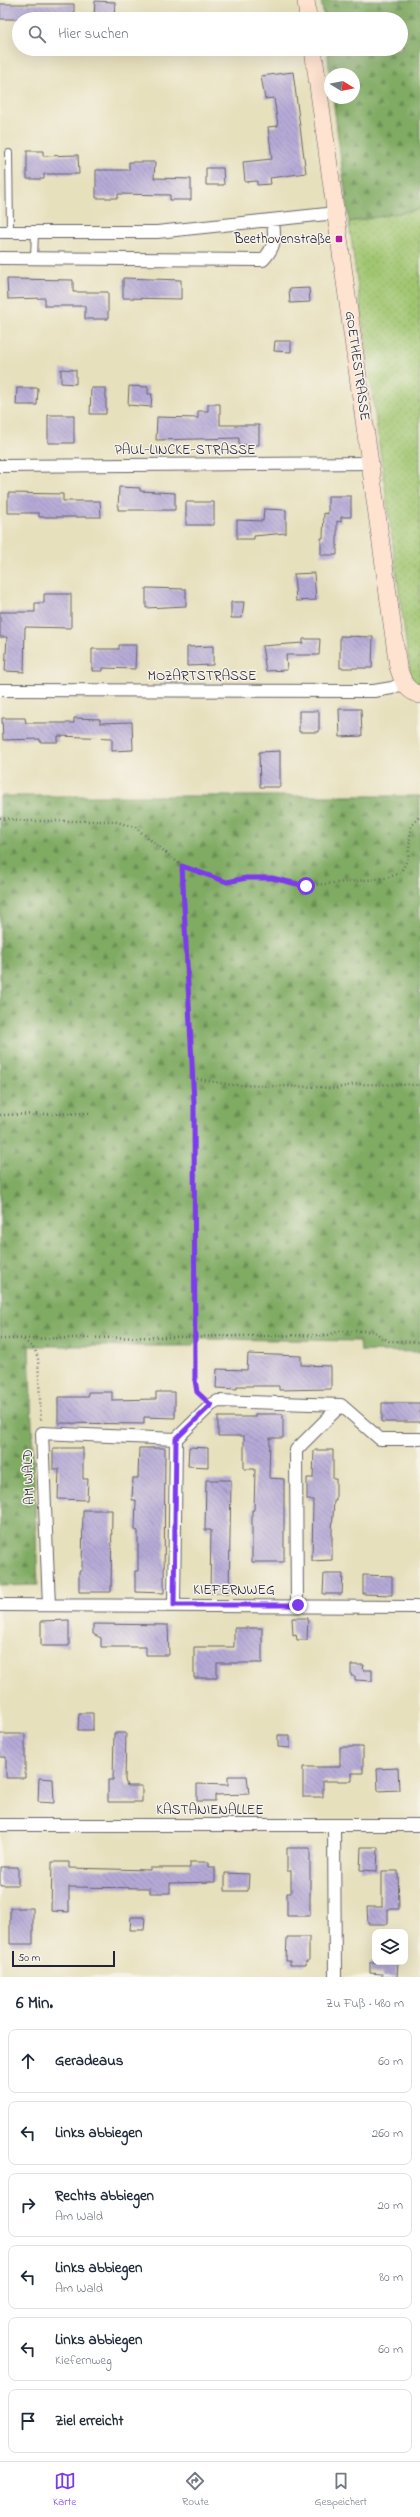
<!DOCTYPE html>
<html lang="de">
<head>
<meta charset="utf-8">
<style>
	body { margin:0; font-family:"Indie Flower",sans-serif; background:#f2f2f3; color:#1f2937 }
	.controls { position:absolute; right:12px; bottom:12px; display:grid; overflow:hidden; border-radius:8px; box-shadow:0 4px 16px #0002 }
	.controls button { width:36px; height:36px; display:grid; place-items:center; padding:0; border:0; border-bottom:1px solid #e0e1e3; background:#fff; color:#1f2937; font:20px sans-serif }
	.compass { position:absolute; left:324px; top:68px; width:36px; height:36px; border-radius:50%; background:#fff; box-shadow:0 4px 16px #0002; rotate:100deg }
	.scale { position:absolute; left:12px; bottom:10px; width:103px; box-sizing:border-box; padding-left:4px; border:2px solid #22223b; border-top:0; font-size:11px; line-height:14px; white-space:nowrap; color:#22223b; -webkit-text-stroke:3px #f7f3e8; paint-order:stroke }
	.stop { position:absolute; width:12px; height:12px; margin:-9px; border:3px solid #7c3aed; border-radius:50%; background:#fff }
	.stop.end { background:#7c3aed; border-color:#fff; box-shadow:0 1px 4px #0008 }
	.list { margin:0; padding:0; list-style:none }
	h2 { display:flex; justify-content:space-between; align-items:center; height:52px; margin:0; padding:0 16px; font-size:17px }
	h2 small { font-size:13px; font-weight:400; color:#747a83 }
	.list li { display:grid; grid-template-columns:26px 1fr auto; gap:12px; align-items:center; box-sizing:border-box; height:64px; margin:0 8px 8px; padding:0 8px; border:1px solid #e0e1e3; border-radius:8px }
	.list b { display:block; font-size:15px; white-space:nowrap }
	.list p { margin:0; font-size:13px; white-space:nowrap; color:#747a83 }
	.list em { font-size:13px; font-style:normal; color:#747a83 }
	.icon { flex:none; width:22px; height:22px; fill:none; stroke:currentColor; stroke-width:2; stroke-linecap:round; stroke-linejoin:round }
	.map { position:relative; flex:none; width:420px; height:1977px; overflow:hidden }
	.search { position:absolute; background:#fff; box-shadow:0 4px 16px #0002; left:12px; right:12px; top:12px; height:44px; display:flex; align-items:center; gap:10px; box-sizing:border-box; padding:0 14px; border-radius:22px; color:#747a83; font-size:15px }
	.sheet { height:484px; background:#fff }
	nav { display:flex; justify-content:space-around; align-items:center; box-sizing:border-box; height:56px; border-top:1px solid #e0e1e3; background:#fff; font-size:11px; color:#747a83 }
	nav a { display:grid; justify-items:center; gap:2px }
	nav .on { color:#7c3aed }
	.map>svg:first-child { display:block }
	.grass { fill:url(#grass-dots); stroke:#627456 }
	.forest { fill:url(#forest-firs); stroke:#51664f }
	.building { fill:url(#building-back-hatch) }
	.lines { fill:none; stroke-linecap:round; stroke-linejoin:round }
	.lane-casing { stroke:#676468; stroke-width:8 }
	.street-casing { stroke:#676468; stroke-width:14 }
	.secondary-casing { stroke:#676468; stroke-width:18 }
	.path { stroke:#676468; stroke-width:2.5; stroke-dasharray:1 3; stroke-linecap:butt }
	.lane { stroke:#fff; stroke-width:6 }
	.street { stroke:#fff; stroke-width:12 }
	.secondary { stroke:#fee3d1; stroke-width:17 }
	.route { stroke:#7c3aed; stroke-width:5 }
	.poi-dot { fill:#b5179e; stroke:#f7f3e8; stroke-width:1.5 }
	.labels { text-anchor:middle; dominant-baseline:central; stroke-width:3; stroke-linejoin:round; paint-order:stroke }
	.poi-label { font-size:14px; fill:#22223b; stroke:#f7f3e8; text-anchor:end }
	.street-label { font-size:14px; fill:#22223b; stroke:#f7f3e8 }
</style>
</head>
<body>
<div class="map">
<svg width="420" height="1977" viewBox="0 0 420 1977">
	<defs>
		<pattern id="grass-dots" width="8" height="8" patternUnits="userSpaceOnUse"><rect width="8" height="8" fill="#a1c671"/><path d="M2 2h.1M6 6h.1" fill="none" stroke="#8aaa63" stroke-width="1.8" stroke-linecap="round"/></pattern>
		<pattern id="forest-firs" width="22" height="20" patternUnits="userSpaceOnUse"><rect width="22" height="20" fill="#80ab63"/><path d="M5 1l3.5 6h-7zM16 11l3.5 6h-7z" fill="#688b53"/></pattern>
		<pattern id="building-back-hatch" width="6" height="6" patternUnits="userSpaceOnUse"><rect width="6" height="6" fill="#b6aad7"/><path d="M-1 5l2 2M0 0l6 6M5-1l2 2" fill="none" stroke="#948ab0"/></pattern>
	</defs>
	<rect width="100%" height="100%" fill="#f7f3e8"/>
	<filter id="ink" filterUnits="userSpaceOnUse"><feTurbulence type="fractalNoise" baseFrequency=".025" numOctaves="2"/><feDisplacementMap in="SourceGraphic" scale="8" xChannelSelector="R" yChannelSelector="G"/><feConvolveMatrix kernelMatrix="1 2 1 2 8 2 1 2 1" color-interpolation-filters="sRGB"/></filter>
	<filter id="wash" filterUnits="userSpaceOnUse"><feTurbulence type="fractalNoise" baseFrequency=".012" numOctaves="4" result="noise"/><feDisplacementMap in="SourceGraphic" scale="16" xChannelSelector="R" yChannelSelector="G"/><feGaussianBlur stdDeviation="0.9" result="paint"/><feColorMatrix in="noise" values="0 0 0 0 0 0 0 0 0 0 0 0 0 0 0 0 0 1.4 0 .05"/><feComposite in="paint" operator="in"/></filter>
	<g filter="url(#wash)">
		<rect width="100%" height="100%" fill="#e7e0bd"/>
		<path class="grass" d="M420 209V688L412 686 349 222Z"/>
		<path class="forest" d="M321 0H420V209L349 222 333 98H354V74H330L327 49H401V19H324Z
			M0 796H420V1352L360 1351 359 1341 199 1339 191 1346H29L38 1585 0 1586Z"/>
		<g id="blocks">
			<path class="building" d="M95 1 115 2 114 19 94 18Z
				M0 4H74V19H0Z
				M293 72 306 173 270 178 271 184 257 185V181L245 182 243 162 272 159 268 127 278 126 274 98 265 99 261 76Z
				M27 151H43V156L78 155 79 174H44V179H27Z
				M129 162H155L154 178 191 179V200H170V195L118 194V198H96V170H129Z
				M206 168H223L224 185H206Z
				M123 278 181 280V299L123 298Z
				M7 279 73 280V292H108V319H85V306H45V298L8 299Z
				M309 288 310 302 290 303 289 289Z
				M275 341H291V352L274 351Z
				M61 369 76 370V384L61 383Z
				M129 386 148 387V394H152L151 407 128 405Z
				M17 388H38L37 405H16Z
				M91 388H106V414H90Z
				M208 404H220V425H259V445H239V438L156 440 157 417 198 418V411H208Z
				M48 415H74V443H48Z
				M119 487 140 488V491L175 493V510H118Z
				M8 493 63 494V501H100L101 517H39V513H8Z
				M328 496H351V517H341V522L337 521V555H321V538H323L324 513 328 514Z
				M186 502H214V525H186Z
				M264 509 286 510V533L254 536V539H237V520L263 521Z
				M314 573 316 600 296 601 294 574Z
				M146 588 186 589V606L146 608Z
				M44 594H71V628L25 627 24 672 5 671 7 637H0V612H35V603H44Z
				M231 602H244L242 618H231Z
				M340 636 373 637 372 668H340Z
				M303 639H320L319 655H286L287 670 266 671 262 646 303 643Z
				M119 645H136L135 669 103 668V671H92V649H119Z
				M213 646V665L187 666V647Z
				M339 709H361L362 736 340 737Z
				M299 711H319V732H299Z
				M2 718H25L26 723H74V718L100 719V723L132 722 133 750 112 751V738L58 736V742H40V739L3 740Z
				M280 751V787H260L259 752Z
				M248 1354 301 1356V1365L331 1366V1389L279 1390V1386H237V1389L216 1388 217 1369 247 1370Z
				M88 1392H112V1400L156 1399V1392H175V1418L144 1417V1424L58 1423V1397H88Z
				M382 1403H420V1422H382Z
				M255 1414H283V1438H270L269 1478 284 1479V1562H252V1510H254L255 1469H244V1436H218V1417H255Z
				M189 1447 208 1448V1467L188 1466Z
				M53 1448H83V1479H88L87 1500 58 1499 59 1469H53Z
				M139 1448H165L164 1593 135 1592V1571H138V1531L135 1530 136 1500H132L133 1478H138Z
				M314 1450H333V1479H336V1501H334L332 1531V1560L312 1561 313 1500H307V1478H313Z
				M206 1480H231L229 1593H210L211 1530H205Z
				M83 1510H112L111 1592H79V1571H82Z
				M324 1574H343L342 1594H323Z
				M363 1575 392 1576V1595L363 1594Z
				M292 1618H308L307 1640H297L296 1634 293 1635Z
				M69 1620V1646H41V1621Z
				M93 1624 168 1625 169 1655H146V1647H101V1638L93 1634Z
				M234 1628H262V1663H217V1678H194V1647H234Z
				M351 1665H364L363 1670H372V1681L355 1680V1676H351Z
				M79 1713H93V1730H78Z
				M114 1733H126L125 1780 127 1786H142V1802H108V1780H113Z
				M0 1734H25V1778H6V1757H0Z
				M278 1735H290V1748L278 1747Z
				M340 1747H363V1773H352V1781H323V1797H303V1767H340Z
				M398 1768 399 1790 378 1791 377 1769Z
				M228 1776H247L249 1794 215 1795V1801H197V1784L228 1785Z
				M39 1778 53 1779 54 1803 38 1802Z
				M361 1847H378L377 1871 360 1870Z
				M287 1848H310V1916H287V1893H291V1871H287Z
				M52 1862H69V1868L150 1870V1868H190V1862H209V1867H215V1882L170 1883V1893H150V1888L69 1887V1912L51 1911Z
				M0 1867H18V1885H0Z
				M382 1871H398L399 1909H388V1924H368L367 1907H382Z
				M225 1873 249 1874 248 1891H225Z
				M10 1908H33V1944H10Z
				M131 1917H145L144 1930H130Z
				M287 1937H309V1961H306V1965H290V1961H286Z
				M370 1962H398L397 1977H382V1974L370 1973Z"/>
		</g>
	</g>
	<g filter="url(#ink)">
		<use href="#blocks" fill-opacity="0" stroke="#676468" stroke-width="1"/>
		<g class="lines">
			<defs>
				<path id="lane" d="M9 153 10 232
					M34 258 35 232"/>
				<path id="street" d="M0 232H157L336 213
					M0 258 263 260C276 246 275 239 273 221
					M0 466 370 463
					M0 690 374 691 392 688 403 683
					M0 1605 420 1607
					M49 1605 42 1433 176 1439 211 1405 218 1401 341 1405 380 1439H420
					M174 1605 176 1439
					M297 1605 296 1450 341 1405
					M0 1825H420
					M334 1825 335 1977"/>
				<path id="secondary" d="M306 0 308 19
					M313 49 398 667C403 681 405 690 420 695"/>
			</defs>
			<use href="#lane" class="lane-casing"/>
			<use href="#street" class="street-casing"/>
			<use href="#secondary" class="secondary-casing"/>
			<path class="path" d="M0 818 28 821H113L135 827 182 866 227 882 247 878H272L306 886 386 878 400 873 408 859 411 826 420 816
				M182 866 194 1103 195 1380 197 1392 202 1396
				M193 1078 231 1085 320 1087 334 1089 355 1084 420 1085
				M0 1115 92 1113
				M0 1339 329 1335 339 1331H372L389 1341 420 1342
				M24 1340 35 1350 38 1358 41 1421"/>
			<use href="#lane" class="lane"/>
			<use href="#street" class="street"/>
			<use href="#secondary" class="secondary"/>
		</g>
	</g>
	<g class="lines" filter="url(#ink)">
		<path class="route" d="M298 1605H174L176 1439 211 1405 197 1392 195 1380 194 1103 182 866 227 882 246 878H272L306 886"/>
	</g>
	<rect class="poi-dot" x="335" y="235" width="8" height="8" rx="2"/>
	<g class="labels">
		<g class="poi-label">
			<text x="331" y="239">Beethovenstraße</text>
		</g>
		<g class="street-label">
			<text transform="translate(357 366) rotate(82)">GOETHESTRASSE</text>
			<text x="185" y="450">PAUL-LINCKE-STRASSE</text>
			<text x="202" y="676">MOZARTSTRASSE</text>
			<text transform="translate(29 1477) rotate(-92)">AM WALD</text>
			<text x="234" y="1590">KIEFERNWEG</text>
			<text x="210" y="1810">KASTANIENALLEE</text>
		</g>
	</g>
</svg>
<div class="controls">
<button><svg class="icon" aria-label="layers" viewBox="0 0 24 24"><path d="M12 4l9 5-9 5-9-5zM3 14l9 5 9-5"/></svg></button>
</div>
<svg class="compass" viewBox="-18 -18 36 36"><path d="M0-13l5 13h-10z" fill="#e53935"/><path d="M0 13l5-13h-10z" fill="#747a83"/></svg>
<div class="scale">50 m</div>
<div class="stop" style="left:306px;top:886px"></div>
<div class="stop end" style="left:298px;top:1605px"></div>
<div class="search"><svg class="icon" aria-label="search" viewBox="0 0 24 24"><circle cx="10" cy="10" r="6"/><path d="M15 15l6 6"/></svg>Hier suchen</div>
</div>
<section class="sheet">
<h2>6 Min.<small>Zu Fuß · 480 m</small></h2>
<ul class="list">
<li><svg class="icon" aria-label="ahead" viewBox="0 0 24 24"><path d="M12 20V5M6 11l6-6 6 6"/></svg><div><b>Geradeaus</b></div><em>60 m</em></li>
<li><svg class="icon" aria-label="left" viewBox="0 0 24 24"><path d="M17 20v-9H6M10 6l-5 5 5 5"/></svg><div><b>Links abbiegen</b></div><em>260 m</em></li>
<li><svg class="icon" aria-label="right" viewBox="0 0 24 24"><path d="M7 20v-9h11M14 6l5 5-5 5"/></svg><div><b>Rechts abbiegen</b><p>Am Wald</p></div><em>20 m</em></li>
<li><svg class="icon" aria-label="left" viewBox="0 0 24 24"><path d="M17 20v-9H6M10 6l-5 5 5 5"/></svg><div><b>Links abbiegen</b><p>Am Wald</p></div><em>80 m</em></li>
<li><svg class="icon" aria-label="left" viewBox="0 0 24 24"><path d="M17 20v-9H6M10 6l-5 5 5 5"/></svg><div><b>Links abbiegen</b><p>Kiefernweg</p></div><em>60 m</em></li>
<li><svg class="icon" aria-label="arrive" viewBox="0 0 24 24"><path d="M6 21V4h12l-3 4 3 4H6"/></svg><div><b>Ziel erreicht</b></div></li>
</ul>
</section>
<nav>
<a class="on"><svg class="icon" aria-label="map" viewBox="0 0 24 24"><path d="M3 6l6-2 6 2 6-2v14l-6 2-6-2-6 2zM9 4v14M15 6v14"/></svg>Karte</a>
<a><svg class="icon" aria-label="directions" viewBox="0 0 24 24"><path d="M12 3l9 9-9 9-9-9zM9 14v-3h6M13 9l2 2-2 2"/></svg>Route</a>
<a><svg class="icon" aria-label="saved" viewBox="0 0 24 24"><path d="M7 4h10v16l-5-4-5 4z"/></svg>Gespeichert</a>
</nav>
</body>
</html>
